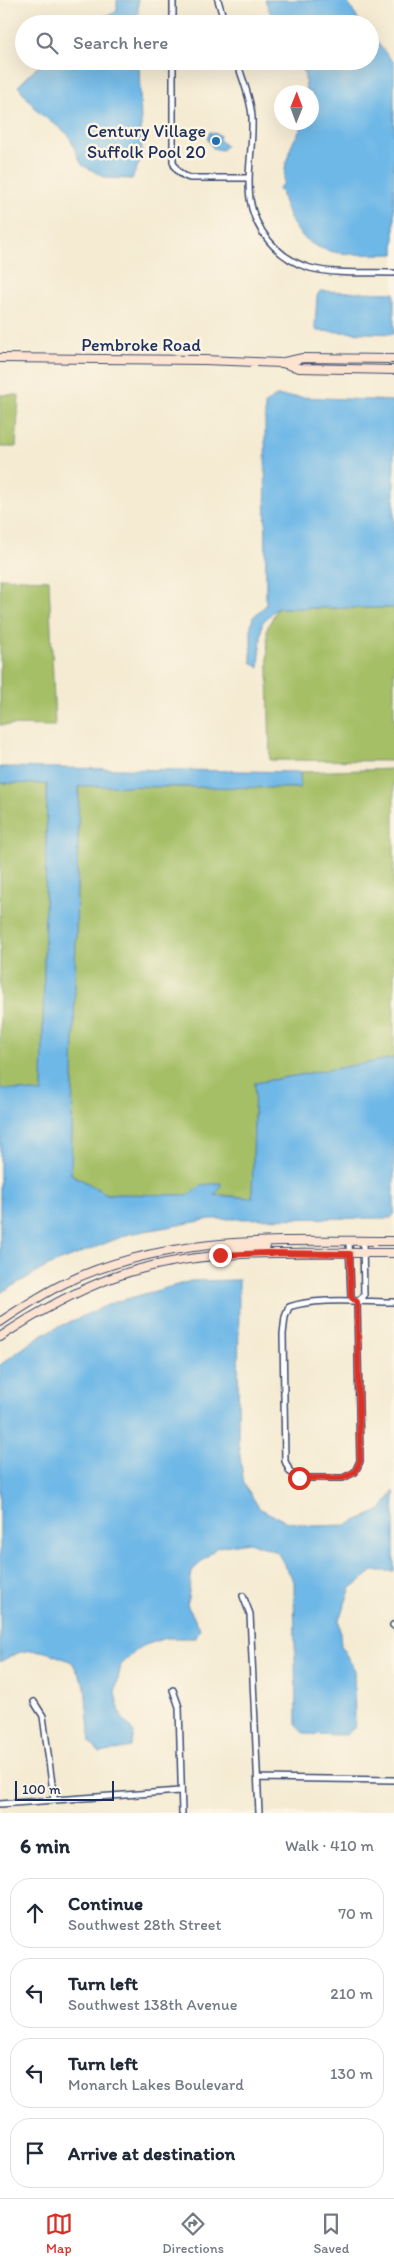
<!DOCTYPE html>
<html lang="en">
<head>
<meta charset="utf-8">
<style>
	body { margin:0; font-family:Itim,sans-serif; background:#f6f6f7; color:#1f2937 }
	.compass { position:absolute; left:274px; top:85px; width:45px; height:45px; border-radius:50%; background:#fff; box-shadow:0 5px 20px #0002; rotate:1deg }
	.scale { position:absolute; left:15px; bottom:12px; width:99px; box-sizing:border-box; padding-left:5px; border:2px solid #1b2f5e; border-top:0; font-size:14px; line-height:18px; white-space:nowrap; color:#1b2f5e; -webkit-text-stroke:4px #fcf5e5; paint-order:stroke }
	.stop { position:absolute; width:15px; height:15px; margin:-11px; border:4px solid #d93025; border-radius:50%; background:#fff }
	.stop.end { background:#d93025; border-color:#fff; box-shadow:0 1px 5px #0008 }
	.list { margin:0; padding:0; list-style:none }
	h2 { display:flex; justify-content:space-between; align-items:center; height:65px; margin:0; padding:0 20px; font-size:21px }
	h2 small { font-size:16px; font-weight:400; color:#747a83 }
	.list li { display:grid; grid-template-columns:32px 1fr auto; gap:15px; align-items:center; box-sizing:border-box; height:70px; margin:0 10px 10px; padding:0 10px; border:1px solid #e0e1e3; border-radius:20px }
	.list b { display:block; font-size:19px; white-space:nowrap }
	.list p { margin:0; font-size:16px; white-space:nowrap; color:#747a83 }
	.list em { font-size:16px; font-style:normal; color:#747a83 }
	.icon { flex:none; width:28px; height:28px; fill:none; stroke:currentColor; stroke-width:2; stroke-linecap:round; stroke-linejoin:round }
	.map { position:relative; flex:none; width:394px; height:1813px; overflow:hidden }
	.search { position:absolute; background:#fff; box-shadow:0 5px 20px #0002; left:15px; right:15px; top:15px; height:55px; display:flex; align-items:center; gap:12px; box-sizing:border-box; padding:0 18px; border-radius:28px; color:#747a83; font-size:19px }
	.sheet { height:385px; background:#fff }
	nav { display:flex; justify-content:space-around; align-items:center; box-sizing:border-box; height:70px; border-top:1px solid #e0e1e3; background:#fff; font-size:14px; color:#747a83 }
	nav a { display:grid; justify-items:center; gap:2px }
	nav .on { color:#d93025 }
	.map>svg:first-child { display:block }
	.green { fill:#a5bf66; stroke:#607762 }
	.water { fill:#6eb8e7; stroke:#4474a2 }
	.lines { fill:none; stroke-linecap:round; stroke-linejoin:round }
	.street-casing { stroke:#3c4b70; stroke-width:8 }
	.secondary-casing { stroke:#3c4b70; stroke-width:10 }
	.street { stroke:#fff; stroke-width:5 }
	.secondary { stroke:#fde4d1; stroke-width:8 }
	.route { stroke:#d93025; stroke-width:6 }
	.poi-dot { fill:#1f6fb2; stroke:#fcf5e5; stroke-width:2 }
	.labels { text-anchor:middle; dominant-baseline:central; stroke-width:5; stroke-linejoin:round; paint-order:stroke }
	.poi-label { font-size:18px; fill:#1b2f5e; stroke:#fcf5e5; text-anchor:end }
	.street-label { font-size:18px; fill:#1b2f5e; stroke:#fcf5e5 }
</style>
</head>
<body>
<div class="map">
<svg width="394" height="1813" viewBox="0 0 394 1813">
	<rect width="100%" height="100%" fill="#fcf5e5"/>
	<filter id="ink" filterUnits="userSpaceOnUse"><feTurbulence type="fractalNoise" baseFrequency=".02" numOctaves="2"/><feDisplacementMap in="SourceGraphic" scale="10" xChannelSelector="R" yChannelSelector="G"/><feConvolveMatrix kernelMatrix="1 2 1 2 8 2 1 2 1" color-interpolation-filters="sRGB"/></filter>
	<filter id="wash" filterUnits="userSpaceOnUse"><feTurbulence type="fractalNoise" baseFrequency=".0096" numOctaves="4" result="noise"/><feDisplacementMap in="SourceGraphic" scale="20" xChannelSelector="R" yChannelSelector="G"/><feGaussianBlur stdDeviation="1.12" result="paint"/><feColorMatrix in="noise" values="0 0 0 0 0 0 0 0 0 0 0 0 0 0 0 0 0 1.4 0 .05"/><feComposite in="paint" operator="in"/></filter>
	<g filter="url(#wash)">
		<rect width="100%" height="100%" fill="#f5ebd3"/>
		<path class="green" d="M0 395H19L16 447H0Z
			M0 578 49 580 55 726 0 725Z
			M277 608H394V761L270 760 267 629Z
			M394 769V1058L255 1083 252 1198 213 1194 202 1185 189 1195 107 1194 71 1174 79 786 300 788V772Z
			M0 783 47 784 42 1094 0 1088Z"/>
		<path class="water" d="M117 0H138V24H83C92 15 106 19 117 11Z
			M265 0H346L361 24H275Z
			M370 34 394 63V254C352 254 306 261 288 213 286 206 281 199 282 191H279V187L283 185 286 163 292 144 304 123 312 122V92H306L305 76 298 61H370Z
			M44 61H139L142 156 132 179 106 178 82 165 68 134 38 112 18 86Z
			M210 132 220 135 219 139 226 146 222 150 213 148 207 138Z
			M320 291 394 293V334L317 331 315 327 317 296Z
			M276 396 394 401V608H277L262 623 259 668 251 662V625L253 617 266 605 265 404Z
			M0 767 300 772V788L79 786 71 1174 107 1194 188 1195 202 1185 221 1183 220 1189 214 1195 252 1198 255 1083 394 1058V1214L391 1218 211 1219 129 1234 48 1266 0 1293V1088L42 1093 47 784 0 783Z
			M239 1280 238 1443 244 1484 260 1509 285 1521 312 1526 347 1525 381 1510 394 1491V1571H373L351 1588 339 1619 341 1646 354 1668 355 1727 346 1735 304 1734 296 1725 294 1581 277 1552 249 1542 217 1547 192 1571 187 1605 200 1628 196 1638H165L140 1647 121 1665 115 1693 121 1716 134 1733 131 1747 100 1753 90 1742 85 1686 72 1662C40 1649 30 1644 0 1662V1365L41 1335 112 1303 191 1281Z"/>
	</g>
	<g filter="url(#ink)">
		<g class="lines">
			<defs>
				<path id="street" d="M173 0V24
					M218 0 225 24
					M173 61V162C176 171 182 176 190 178H248
					M237 61C242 79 251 98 252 117 254 163 236 201 269 241 280 254 295 264 310 268 337 275 367 272 394 273
					M349 1241 351 1297 357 1302 360 1461 355 1472 343 1478H299L290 1472 285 1461 283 1334 285 1317 289 1307C316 1297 364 1302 394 1302
					M357 1302 364 1296 363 1241
					M243 1596 250 1614 259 1813
					M393 1625 394 1626
					M173 1690 179 1707 182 1813
					M34 1702 43 1716 54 1799
					M258 1778 394 1780
					M0 1804 180 1791"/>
				<path id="secondary" d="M0 358 204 360 282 363 299 368 394 370
					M284 362 303 358 394 359
					M232 1248 266 1246
					M0 1322C21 1308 42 1294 65 1283 168 1234 283 1241 394 1241
					M0 1337C36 1313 73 1292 114 1277 204 1245 301 1254 394 1253"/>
			</defs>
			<use href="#street" class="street-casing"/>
			<use href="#secondary" class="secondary-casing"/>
			<use href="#street" class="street"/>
			<use href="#secondary" class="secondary"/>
		</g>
	</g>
	<g class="lines" filter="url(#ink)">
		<path class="route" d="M220 1255 266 1253 350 1254 351 1297 357 1302 360 1461 355 1472 343 1478H299"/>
	</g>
	<circle class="poi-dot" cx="216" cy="141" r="5"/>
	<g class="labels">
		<g class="poi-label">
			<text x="206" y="131">Century Village<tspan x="206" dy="21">Suffolk Pool 20</tspan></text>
		</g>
		<g class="street-label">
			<text x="141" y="345">Pembroke Road</text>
		</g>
	</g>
</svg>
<svg class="compass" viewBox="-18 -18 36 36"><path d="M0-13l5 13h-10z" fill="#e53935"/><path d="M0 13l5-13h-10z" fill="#747a83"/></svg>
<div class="scale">100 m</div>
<div class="stop" style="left:299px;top:1478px"></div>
<div class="stop end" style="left:220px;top:1255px"></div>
<div class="search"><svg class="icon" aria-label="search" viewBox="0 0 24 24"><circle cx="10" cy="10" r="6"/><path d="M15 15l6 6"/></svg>Search here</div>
</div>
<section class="sheet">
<h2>6 min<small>Walk · 410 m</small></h2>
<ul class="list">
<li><svg class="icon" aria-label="ahead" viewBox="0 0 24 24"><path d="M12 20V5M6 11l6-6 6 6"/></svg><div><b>Continue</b><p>Southwest 28th Street</p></div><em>70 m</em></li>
<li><svg class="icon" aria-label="left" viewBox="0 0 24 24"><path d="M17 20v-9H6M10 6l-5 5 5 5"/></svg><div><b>Turn left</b><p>Southwest 138th Avenue</p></div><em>210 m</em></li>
<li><svg class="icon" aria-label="left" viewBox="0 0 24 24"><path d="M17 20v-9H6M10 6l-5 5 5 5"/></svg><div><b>Turn left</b><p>Monarch Lakes Boulevard</p></div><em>130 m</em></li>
<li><svg class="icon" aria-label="arrive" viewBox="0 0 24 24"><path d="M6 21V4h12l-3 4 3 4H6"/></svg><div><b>Arrive at destination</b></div></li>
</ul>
</section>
<nav>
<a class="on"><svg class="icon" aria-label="map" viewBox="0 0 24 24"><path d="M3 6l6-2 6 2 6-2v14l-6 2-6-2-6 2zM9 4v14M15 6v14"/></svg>Map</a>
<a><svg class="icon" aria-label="directions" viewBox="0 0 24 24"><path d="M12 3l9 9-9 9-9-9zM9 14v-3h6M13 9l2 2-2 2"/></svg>Directions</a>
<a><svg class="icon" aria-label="saved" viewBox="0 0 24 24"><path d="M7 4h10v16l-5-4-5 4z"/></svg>Saved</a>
</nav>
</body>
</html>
